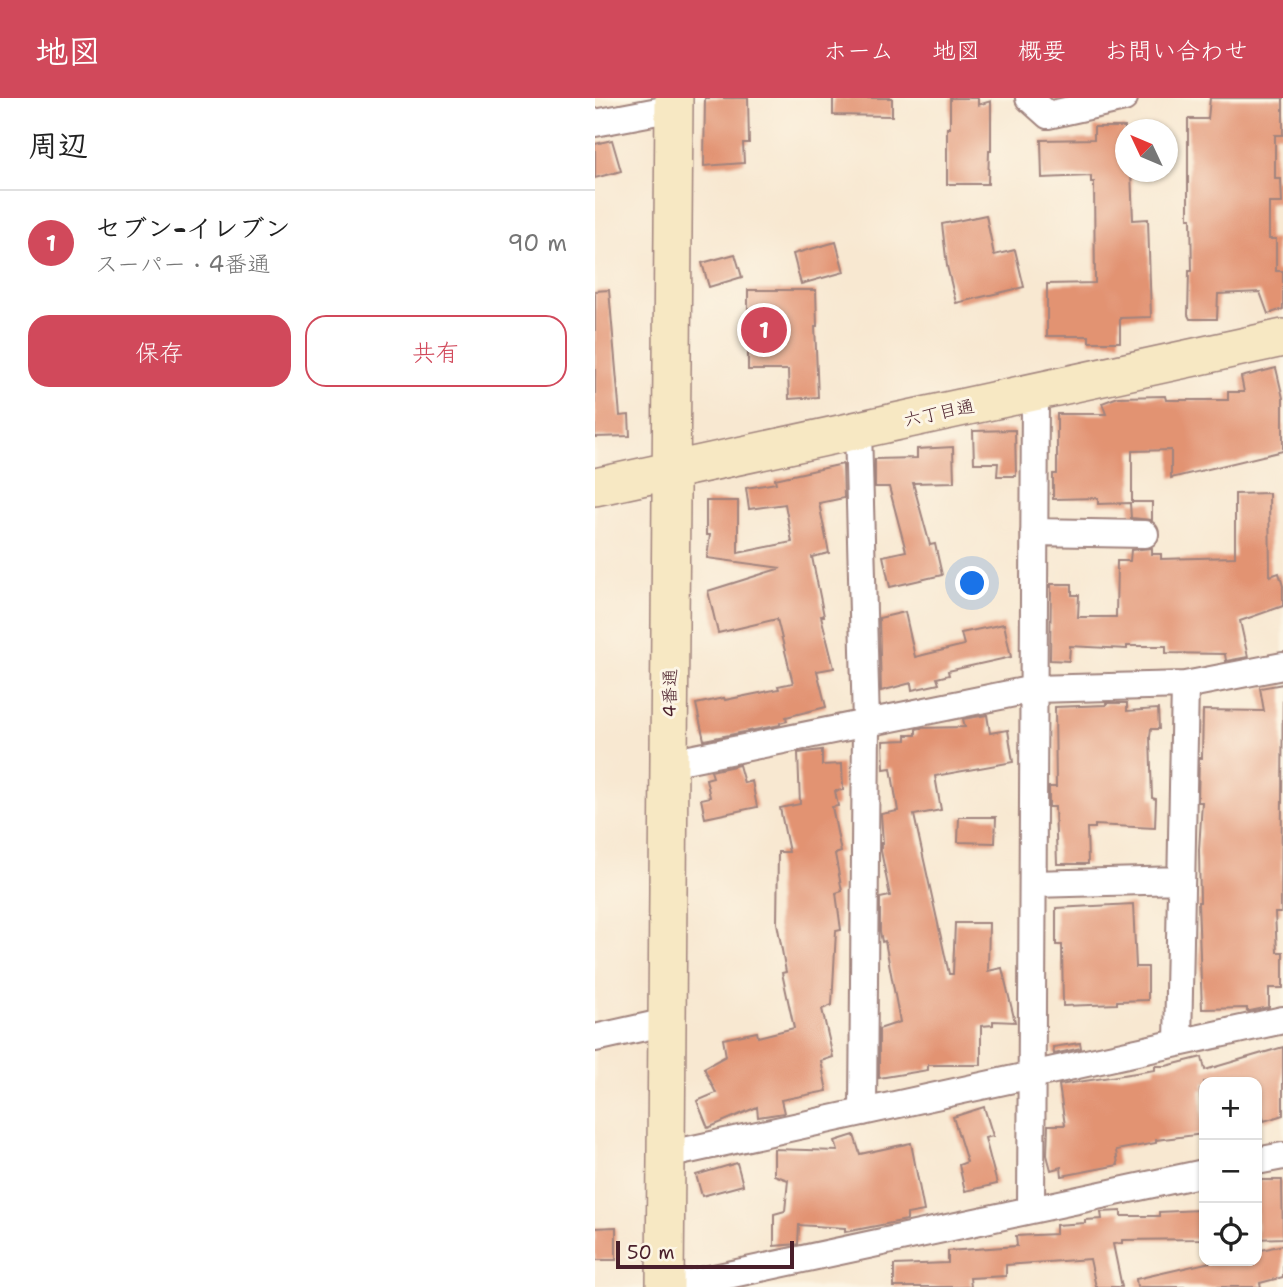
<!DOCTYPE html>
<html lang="ja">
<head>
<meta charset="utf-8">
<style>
	body { margin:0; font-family:"Shantell Sans","Klee One",sans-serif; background:#f6f6f6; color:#222 }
	.controls { position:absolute; right:21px; bottom:21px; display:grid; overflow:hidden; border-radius:14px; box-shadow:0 2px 5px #0004 }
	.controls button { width:63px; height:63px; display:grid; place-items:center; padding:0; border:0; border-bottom:2px solid #e0e0e0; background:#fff; color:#222; font:35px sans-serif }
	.compass { position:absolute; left:520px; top:21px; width:63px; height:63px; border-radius:50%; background:#fff; box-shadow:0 2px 5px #0004; rotate:314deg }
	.scale { position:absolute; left:21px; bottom:18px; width:178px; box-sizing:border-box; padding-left:7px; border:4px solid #4a1f2b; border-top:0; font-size:19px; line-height:24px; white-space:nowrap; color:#4a1f2b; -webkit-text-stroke:5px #fcf5e5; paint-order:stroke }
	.you { position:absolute; left:378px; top:486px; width:24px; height:24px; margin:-18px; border:5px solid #fff; border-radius:50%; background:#1a73e8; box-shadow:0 0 0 10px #1a73e833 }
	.badge { display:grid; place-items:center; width:46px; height:46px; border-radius:50%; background:#d1495b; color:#fff; font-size:23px; font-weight:700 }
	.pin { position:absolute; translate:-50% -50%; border:4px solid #fff; box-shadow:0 2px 7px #0006 }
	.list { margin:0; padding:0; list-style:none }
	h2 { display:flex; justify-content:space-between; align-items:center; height:91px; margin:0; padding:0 28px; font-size:30px }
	h2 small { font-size:23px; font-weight:400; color:#767676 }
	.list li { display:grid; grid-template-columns:46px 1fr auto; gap:21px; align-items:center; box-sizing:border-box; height:105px; padding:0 28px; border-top:2px solid #e0e0e0 }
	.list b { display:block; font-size:26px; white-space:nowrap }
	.list p { margin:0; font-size:23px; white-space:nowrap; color:#767676 }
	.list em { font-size:23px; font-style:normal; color:#767676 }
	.actions { display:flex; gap:14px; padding:21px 28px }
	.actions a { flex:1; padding:16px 0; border:2px solid #d1495b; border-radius:21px; text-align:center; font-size:24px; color:#d1495b }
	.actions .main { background:#d1495b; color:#fff }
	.icon { flex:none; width:38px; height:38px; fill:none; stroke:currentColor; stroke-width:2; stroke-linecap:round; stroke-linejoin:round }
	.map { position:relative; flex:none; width:688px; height:1189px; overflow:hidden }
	header { display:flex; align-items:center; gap:42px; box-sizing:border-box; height:98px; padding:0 35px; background:#d1495b; color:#fff }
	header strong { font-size:33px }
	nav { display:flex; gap:38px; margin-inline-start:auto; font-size:24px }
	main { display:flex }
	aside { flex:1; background:#fff }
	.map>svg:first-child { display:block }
	.building { fill:#e29372 }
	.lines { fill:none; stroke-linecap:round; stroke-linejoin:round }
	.street-casing { stroke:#a1847e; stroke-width:30 }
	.secondary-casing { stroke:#a1847e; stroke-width:40 }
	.street { stroke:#fff; stroke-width:26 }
	.secondary { stroke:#f7e8c3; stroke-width:37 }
	.labels { text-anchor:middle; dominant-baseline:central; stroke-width:6; stroke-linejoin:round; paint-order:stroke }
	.street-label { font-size:18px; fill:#4a1f2b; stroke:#fcf5e5 }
</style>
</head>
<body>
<header>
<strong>地図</strong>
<nav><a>ホーム</a><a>地図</a><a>概要</a><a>お問い合わせ</a></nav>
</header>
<main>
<aside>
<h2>周辺<small></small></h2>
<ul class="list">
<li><span class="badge">1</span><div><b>セブン-イレブン</b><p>スーパー · 4番通</p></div><em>90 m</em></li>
</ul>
<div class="actions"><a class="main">保存</a><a>共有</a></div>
</aside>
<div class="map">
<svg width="688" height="1189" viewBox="0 0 688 1189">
	<rect width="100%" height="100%" fill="#fcf5e5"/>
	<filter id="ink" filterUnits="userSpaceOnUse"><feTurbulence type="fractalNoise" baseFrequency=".0143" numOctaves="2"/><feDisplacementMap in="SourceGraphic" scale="14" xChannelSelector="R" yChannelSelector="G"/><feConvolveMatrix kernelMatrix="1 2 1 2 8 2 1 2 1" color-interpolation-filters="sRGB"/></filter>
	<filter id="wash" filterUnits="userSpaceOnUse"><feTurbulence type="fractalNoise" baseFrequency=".00686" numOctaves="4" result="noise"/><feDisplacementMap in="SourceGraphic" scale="28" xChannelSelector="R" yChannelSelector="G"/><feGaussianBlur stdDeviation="1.57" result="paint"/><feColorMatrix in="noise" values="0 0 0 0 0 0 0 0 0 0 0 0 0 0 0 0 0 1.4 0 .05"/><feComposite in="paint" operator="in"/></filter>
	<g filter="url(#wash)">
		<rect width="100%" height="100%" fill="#f8e8d1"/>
		<g id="blocks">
			<path class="building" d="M110 0H153L154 45H148L149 65 109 68Z
				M238 0H297V18L238 17Z
				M355 0H383V7L396 3V53H394L393 86H352V30H355Z
				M615 0H688V37H680V81H686L687 105H674V141H681V173H688V211L673 216 665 194 623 196 622 221H595L593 217 594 173H597L596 120H593V21H613Z
				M499 29H530V74H536L538 122 553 121 556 219 525 220V244H494V238H452V186L500 185 499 84H496V78L447 80 446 42 499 41Z
				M17 42 26 73 0 80V46Z
				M391 117 399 157 420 152 429 189 361 205 352 168 347 126Z
				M241 144 249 174 206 186 198 156Z
				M140 156 147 179 114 189 107 165Z
				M14 192 25 318 34 317 35 338 0 339V193Z
				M153 192H221L222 228H220L223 299 194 301 193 272H153Z
				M681 270 688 300V353L576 380V352L537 353V404H557V422L536 420 535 405 503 406V400L458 401V376H462V316H511L507 305 523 299 570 298 571 302H633V294H649L646 279Z
				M420 332 421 378H402L403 365H379L378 333Z
				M358 349 359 384 318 385 335 447 340 446 347 477 295 489 288 458 311 453 294 389H280V361L322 360V351Z
				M248 366 249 400 224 405 234 455 217 459 229 518H226L239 570 222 573 231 609 191 619 192 623 185 625V627L109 642 101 606 129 600 130 602 184 591 183 588 198 585 182 521 123 535 113 493 186 470 112 460 115 437H111V403H143V455L197 444 190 406 154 411 151 390 181 385 180 381Z
				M674 395 675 478 684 475 688 488V508L645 523 653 559 631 563 630 556 571 555V548H532V551L475 548 474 563 455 562 456 486H477V497H484L483 519H521L522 463H535L536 452 557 450V456H566V461L640 459V396Z
				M310 514 320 559 369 547 366 535 409 526 416 559 353 573 354 577 342 580 344 586 317 592 316 585 286 593 284 520Z
				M688 586 686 815H680L682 854H688V890H674V909L655 913H652V910L607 911 603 804H605L604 752 607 704H603L604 660H607L608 612 669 613 665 590Z
				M511 605H532V613L563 611 564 631H556L555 639 557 700 561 701 560 730 500 727V730H492L493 766H462L460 709H454V689H461L460 609 511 607Z
				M392 617 395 635 413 632 418 664 340 678 346 712 319 717 354 876H358L360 825H394L393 873 407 870 420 924 398 923V927L386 928V967H333V972L284 980V931L305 924 290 843 287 844 285 833V800L295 798 286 753V745H288L286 716 303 713 296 670 289 671 288 643 311 642V637H321V631L325 630 370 629 368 621Z
				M227 652V667L247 666 248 692 240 693 243 708 237 709 246 754 240 756 247 793 241 795 246 832 241 833 237 907 227 911 238 959 226 963 232 993 186 1002 189 1015 163 1019 162 1009 113 1030 102 1003 121 995 109 970 131 958 128 941 162 934 163 939 199 930 187 875 191 874 182 825 183 754H194L185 710 205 706 203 655Z
				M144 667 149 685 157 683 162 709 110 720 106 701 115 699 111 681 118 679 116 673Z
				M364 719H401L400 745 363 744Z
				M538 806 541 869H553V902L522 903V906L468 908 467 847H461V810Z
				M485 945 486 950 459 956 458 949Z
				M688 949V1017L669 1023 662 998V984H609V991L605 992 609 1036 561 1042V1045L521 1052 523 1067 467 1078 466 1069 456 1072 452 1057 453 1027H470L464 987 560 972V968H571L607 959 610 972Z
				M389 1009 398 1038 390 1040 402 1086 370 1093 364 1067 372 1064 358 1019Z
				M259 1037 265 1056 316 1045 329 1113 312 1116V1122L250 1134V1130L204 1127 203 1146 179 1148V1116L190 1113 193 1082 179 1077V1051L243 1053 240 1043Z
				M142 1065 148 1087 107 1098 101 1077Z
				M662 1082H687L688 1140 662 1141Z
				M605 1112 606 1141 527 1142V1145L518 1146 527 1189H501L495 1161 411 1167V1178L375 1180 376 1189H299V1167L353 1165V1153L422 1148 421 1138 461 1136V1127L490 1125V1122L507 1121 506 1114 526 1113V1118H564V1114Z
				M21 1129V1162H0V1130Z
				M688 1147V1179L665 1185 666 1189H542L541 1181 620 1163H662V1153Z"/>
		</g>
	</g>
	<g filter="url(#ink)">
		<use href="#blocks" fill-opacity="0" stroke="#a1847e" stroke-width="2"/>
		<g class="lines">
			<defs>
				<path id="street" d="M434 0 453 17 529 0
					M0 25 79 10
					M263 332 271 625 268 1014
					M439 434 550 436
					M75 665 439 591 590 587 688 568
					M438 786 586 782
					M0 940 72 924
					M583 945 590 587
					M71 1057 688 922
					M662 1063 688 1058
					M436 1112 440 294
					M77 1189 609 1075"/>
				<path id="secondary" d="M0 389 688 240
					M70 1189 79 0"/>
			</defs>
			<use href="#street" class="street-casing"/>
			<use href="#secondary" class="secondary-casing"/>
			<use href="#street" class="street"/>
			<use href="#secondary" class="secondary"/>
		</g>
	</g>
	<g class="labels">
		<g class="street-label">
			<text transform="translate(344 315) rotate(-12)">六丁目通</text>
			<text transform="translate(75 595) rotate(-89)">4番通</text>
		</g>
	</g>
</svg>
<div class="controls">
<button>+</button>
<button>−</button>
<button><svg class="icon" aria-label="locate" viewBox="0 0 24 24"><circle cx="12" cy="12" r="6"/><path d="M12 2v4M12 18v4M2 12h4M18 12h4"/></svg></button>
</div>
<svg class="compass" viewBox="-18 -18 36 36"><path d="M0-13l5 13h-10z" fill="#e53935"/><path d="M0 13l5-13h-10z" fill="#767676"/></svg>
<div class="scale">50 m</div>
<div class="you"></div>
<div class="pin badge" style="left:169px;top:232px">1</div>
</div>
</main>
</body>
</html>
